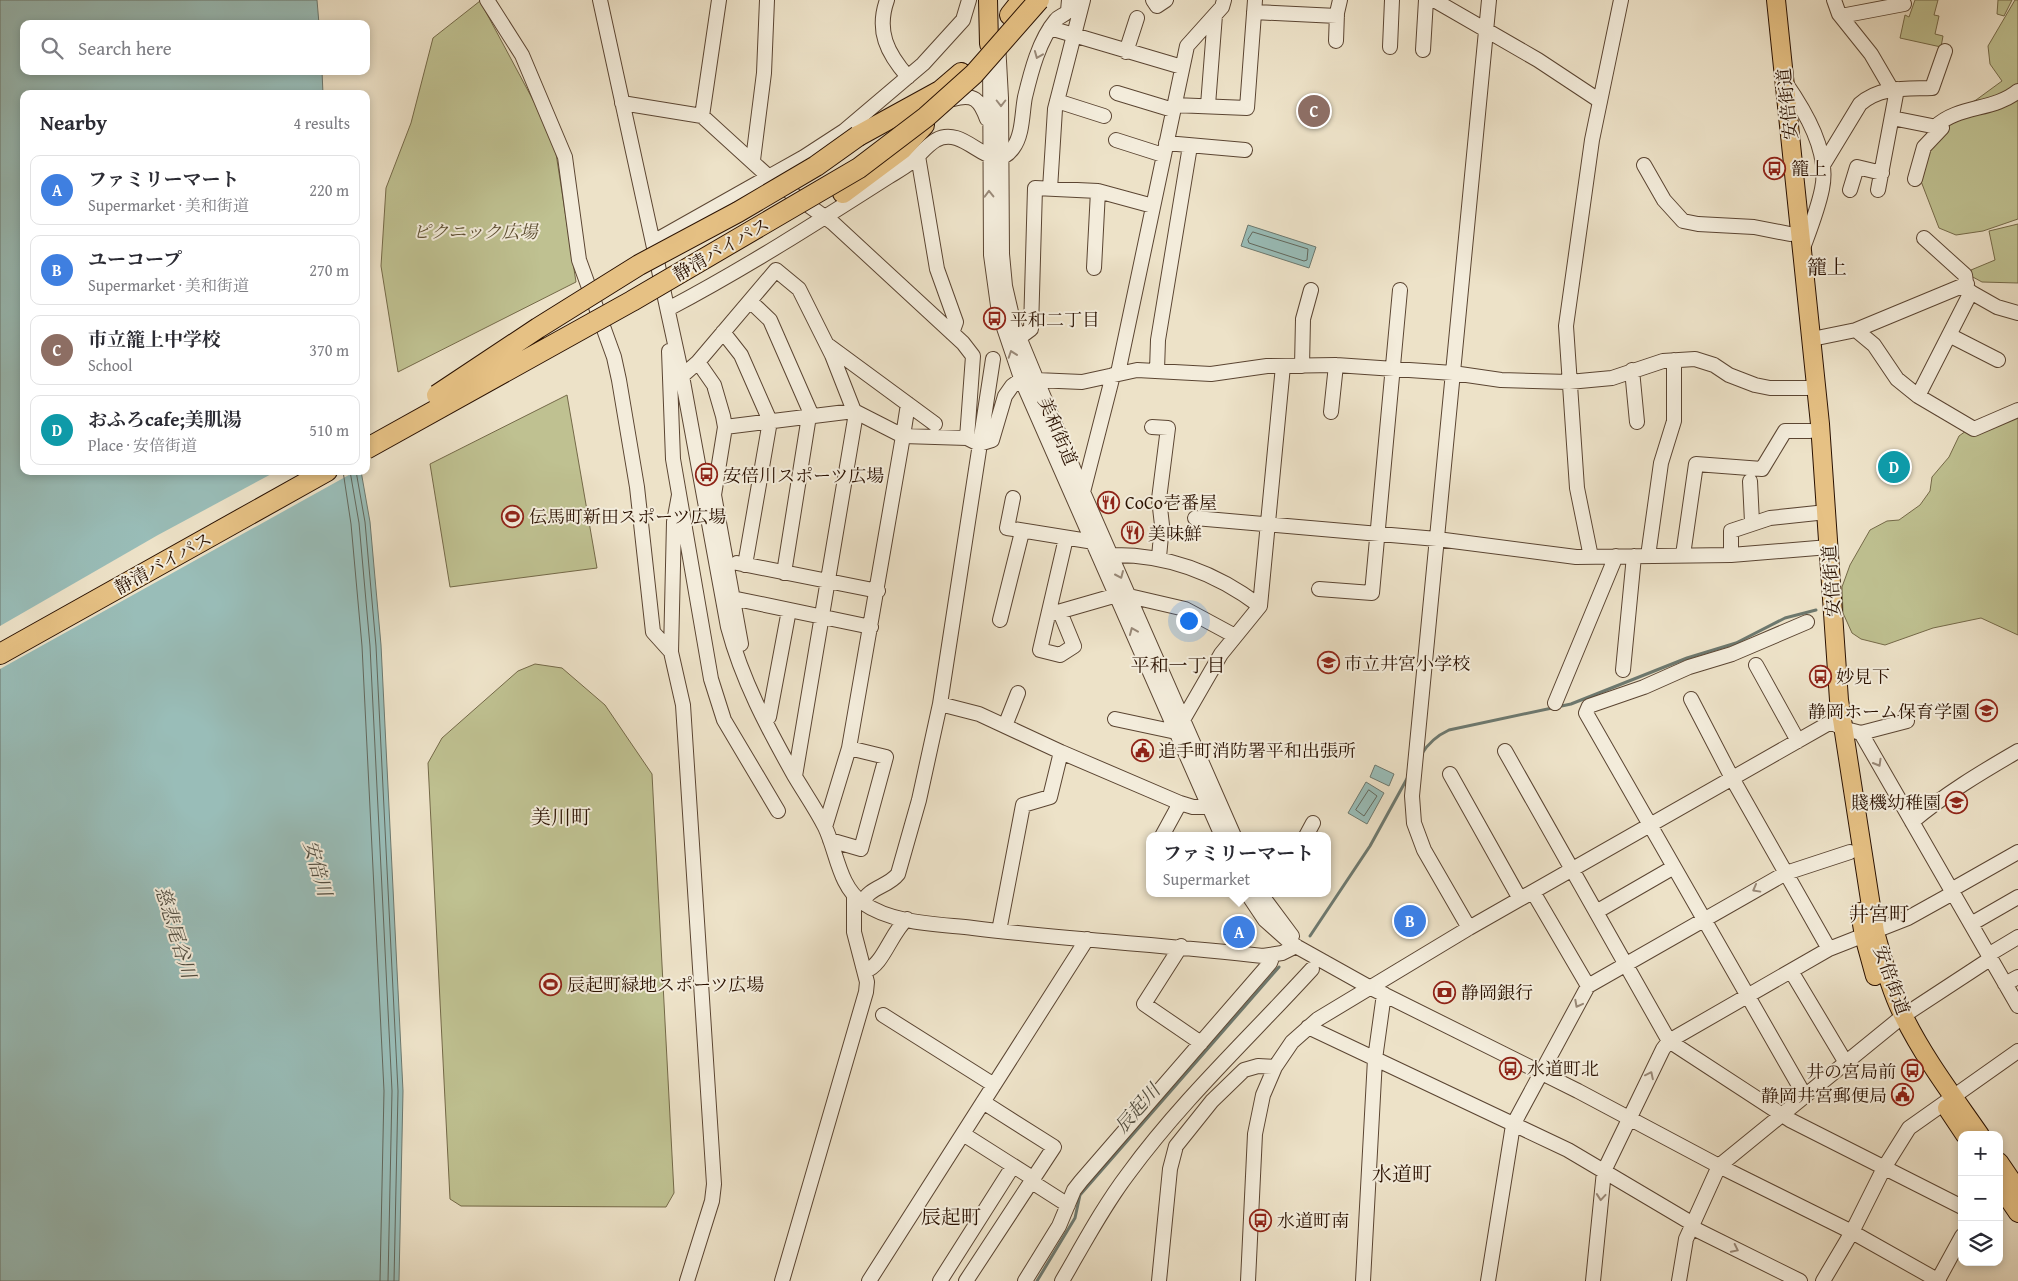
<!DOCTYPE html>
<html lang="en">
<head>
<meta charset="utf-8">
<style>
	body { margin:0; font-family:"Gentium Book Plus","Noto Serif JP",serif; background:#f7f7f7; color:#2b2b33 }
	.controls { position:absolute; right:15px; bottom:15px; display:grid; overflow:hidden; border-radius:10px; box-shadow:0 2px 8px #0003 }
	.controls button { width:45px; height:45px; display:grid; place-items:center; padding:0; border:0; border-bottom:1px solid #e1e1e2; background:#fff; color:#2b2b33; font:25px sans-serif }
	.you { position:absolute; left:1188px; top:620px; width:18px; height:18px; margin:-12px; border:4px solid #fff; border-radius:50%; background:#1a73e8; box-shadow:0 0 0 8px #1a73e833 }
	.badge { display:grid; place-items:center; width:32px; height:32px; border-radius:50%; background:#d93025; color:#fff; font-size:16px; font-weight:700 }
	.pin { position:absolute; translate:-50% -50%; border:2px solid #fff; box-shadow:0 1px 5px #0006 }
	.popup { position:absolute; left:1146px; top:832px; width:185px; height:65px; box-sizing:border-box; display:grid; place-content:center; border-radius:10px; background:#fff; filter:drop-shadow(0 1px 4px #0005); font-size:16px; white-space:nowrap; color:#7c7c81 }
	.popup b { font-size:19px; color:#2b2b33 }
	.popup::after { content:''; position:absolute; left:50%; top:100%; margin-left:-10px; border:10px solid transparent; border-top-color:#fff }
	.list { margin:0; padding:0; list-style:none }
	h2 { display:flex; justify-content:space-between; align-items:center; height:65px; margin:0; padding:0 20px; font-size:21px }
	h2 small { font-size:16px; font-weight:400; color:#7c7c81 }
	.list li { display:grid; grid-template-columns:32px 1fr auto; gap:15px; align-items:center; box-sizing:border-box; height:70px; margin:0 10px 10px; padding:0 10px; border:1px solid #e1e1e2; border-radius:10px }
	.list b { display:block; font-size:19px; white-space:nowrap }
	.list p { margin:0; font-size:16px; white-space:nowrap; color:#7c7c81 }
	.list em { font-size:16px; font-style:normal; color:#7c7c81 }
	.icon { flex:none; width:28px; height:28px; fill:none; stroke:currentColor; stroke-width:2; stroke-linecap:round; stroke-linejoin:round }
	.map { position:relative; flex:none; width:2018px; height:1281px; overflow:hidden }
	.search { position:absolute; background:#fff; box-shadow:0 2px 8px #0003; left:20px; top:20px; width:350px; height:55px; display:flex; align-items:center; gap:12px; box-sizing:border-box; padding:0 18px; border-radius:10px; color:#7c7c81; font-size:19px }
	.panel { position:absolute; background:#fff; box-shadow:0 2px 8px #0003; left:20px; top:90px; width:350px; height:385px; border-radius:10px }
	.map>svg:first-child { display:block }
	.green { fill:#bfc191; stroke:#746948 }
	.water { fill:#99bdb8; stroke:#6d786e }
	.pier { fill:#ede2c8 }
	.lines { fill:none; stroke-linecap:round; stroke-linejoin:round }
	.shore { stroke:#62675c; stroke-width:1 }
	.stream { stroke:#6d786e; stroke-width:3 }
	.minor-casing { stroke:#5b4532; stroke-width:16 }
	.major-casing { stroke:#2a1100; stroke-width:20 }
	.highway-casing { stroke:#2a1100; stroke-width:22 }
	.minor { stroke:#f3ecdb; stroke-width:14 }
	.major { stroke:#e6c184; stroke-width:18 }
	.highway { stroke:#e6c184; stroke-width:20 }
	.highway-bridge-casing { stroke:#2a1100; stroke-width:22; stroke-linecap:butt }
	.highway-bridge { stroke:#e6c184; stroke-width:20 }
	.oneway { stroke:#998978 }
	.labels { text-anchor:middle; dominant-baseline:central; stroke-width:4; stroke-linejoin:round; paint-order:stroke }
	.street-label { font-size:18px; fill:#2a1100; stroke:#f3ecdb }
	.poi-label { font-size:18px; fill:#2a1100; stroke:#f3ecdb; text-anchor:start }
	.park-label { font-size:18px; font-style:italic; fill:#5e4f33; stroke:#f3ecdb }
	.neighbourhood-label { font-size:19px; fill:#2a1100; stroke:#f3ecdb }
	.water-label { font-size:19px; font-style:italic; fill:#514d40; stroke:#f3ecdb }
	.quarter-label { font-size:20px; fill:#2a1100; stroke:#f3ecdb }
</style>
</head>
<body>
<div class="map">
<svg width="2018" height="1281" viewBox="0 0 2018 1281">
	<rect width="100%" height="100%" fill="#ede2c8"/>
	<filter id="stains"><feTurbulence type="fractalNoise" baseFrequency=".004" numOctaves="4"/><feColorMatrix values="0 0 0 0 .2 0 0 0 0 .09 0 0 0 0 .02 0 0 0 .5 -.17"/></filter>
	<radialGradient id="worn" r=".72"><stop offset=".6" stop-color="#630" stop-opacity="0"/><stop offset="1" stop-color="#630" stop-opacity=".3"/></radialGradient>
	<path class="green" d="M1915 0H1938L1934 15 1939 16 1935 34 1943 36 1941 47 1900 38 1905 15 1909 17Z
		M1998 0H2012L2004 16 1997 14Z
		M2015 0H2018V219L1983 231 1956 235 1939 228 1919 176 1925 139 1951 114 1976 100 2002 81 1990 64 1988 46Z
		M480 1 540 113 555 147 576 282 398 372 381 266 386 188 411 123 433 38Z
		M2018 224V283L1982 282 1971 276V270L1995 260 1989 231Z
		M567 395 597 568 450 587 430 464Z
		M2018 406V635L1981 618 1933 628 1885 645 1861 639 1852 633 1843 613 1842 587 1850 565 1870 530 1887 521 1899 520 1920 505 1930 491 1932 477 1949 457 1959 436 1977 423Z
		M535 664 562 668 605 705 652 774 674 1193 666 1207 461 1206 450 1199 428 763 442 738 518 671Z"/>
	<path class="water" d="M0 0H317L319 24H24V71H322L323 94H24V471H361L370 522 381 645 403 1091 399 1281H0Z
		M1248 225 1316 247 1309 268 1241 246Z
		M1375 765 1394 774 1389 786 1370 777Z
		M1366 782 1384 793 1367 824 1348 813Z"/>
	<path class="pier" d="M277 471H356L0 669V626L158 535Z"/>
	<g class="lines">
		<path class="shore" d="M1253 232 1308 249 1307 260 1304 261 1249 243 1248 240Z
			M343 471 351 524 362 646 384 1091 380 1281
			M350 471 359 523 370 646 392 1091 388 1281
			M356 471 365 522 376 646 398 1091 394 1281
			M1369 790 1377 796 1364 816 1356 810Z"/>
		<path class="stream" d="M1421 755C1428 743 1436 736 1449 730L1571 704 1687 658 1736 643 1785 618 1816 610
			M1310 936 1370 846 1409 775
			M1037 1281 1075 1218 1080 1195 1279 967"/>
		<defs>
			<path id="minor" d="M487 0 522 55 565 157 579 260 614 357 619 380 637 487 653 632 671 652
				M600 0 682 376 728 627C742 680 767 727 794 775 804 792 816 809 825 827 837 852 839 887 863 903 893 924 938 924 973 928 1070 940 1167 945 1263 956L1282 953 1296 946
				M887 0C876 31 887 53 908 77
				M1153 0 1157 6 1166 0
				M1434 0 1538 60 1600 101
				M1834 0 1839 14 1871 54 1892 90
				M1254 12 1337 16
				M1841 16 1904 4
				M1050 28 1182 67
				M1336 41 1337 13 1340 0
				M998 43 1001 98 1002 254 1005 286 1014 325 1083 492 1234 836
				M1390 47 1392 0
				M1423 50 1426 0
				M1126 52 1137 18
				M990 53 991 255 999 313 1022 381 1222 836
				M1785 82C1805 111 1830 152 1822 189 1818 209 1810 229 1803 248
				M1117 93 1173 110
				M953 99C974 93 980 100 987 119
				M1057 101 1104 116
				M622 103 702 116 769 177 833 223 963 343 973 356 967 438 979 444 992 440 1005 396 1012 386 1019 381 1036 380 1082 382 1137 370 1211 374 1267 366 1336 365 1453 373 1501 380 1569 382 1612 378 1663 361 1695 359 1714 365 1729 375 1755 385 1770 388H1807
				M1174 105 1247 108 1255 0
				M1208 105 1215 15
				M702 116 719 0
				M1892 118 1942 128 1924 147 1915 179
				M1935 127C1958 105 1994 111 2018 91
				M1116 140 1163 155
				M1166 143 1245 150
				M918 156 937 269 956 322 952 333
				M753 160 764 73 767 0
				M1644 165 1664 200 1683 221 1698 224 1754 227 1790 234
				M1823 165 1860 104C1880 86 1907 89 1932 88L1945 51
				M1050 189 1055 109 1083 0
				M1850 190 1857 167 1882 173
				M1878 190 1897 89
				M1924 238 1965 275 1967 290 1997 307 2018 313
				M653 242 804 157 844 131 923 64 963 20 969 0
				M1094 268 1098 191
				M750 301 770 320 812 416
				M668 309C744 269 816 223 888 177 896 172 904 168 911 162 919 156 926 146 936 140 966 123 991 179 1013 148 1023 135 1022 112 1025 97 1031 72 1039 40 1056 20 1059 16 1064 16 1068 11L1069 0
				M1856 330 1967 284
				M723 332 741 355 770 421 745 565
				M1949 335 1998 360
				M1019 338 1031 329 1035 188 1098 191 1153 206
				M1812 339 1856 330 1874 345 1897 379 1918 396 1974 429 2018 410
				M829 346 935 424
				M669 351 673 459 711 679 724 720 778 811
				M698 362 714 385 723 416 725 427 714 495 741 644
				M1302 366 1303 319 1311 290
				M1157 370 1158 340 1190 146
				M1632 370 1637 422
				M1118 373 1187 46 1222 7 1224 0
				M682 376 698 362 776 270 799 289 832 355 854 411 855 419 795 776
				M1918 396 1971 292
				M908 404 903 436 967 438
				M1331 412 1336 365
				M725 427 854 411 903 436 849 748 825 827
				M1152 427 1168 428 1159 499 1162 525 1159 557
				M1750 481 1752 522
				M1083 492 1113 375
				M679 495 674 522 671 652 683 705 714 1184 712 1201 687 1281
				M1013 498 1007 528 1094 542
				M1195 518 1437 539 1576 557 1731 555 1829 547
				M1111 555C1167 554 1215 572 1260 606
				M1683 555 1696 464 1762 469 1785 431H1810
				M1731 555V531L1770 518 1817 513
				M1648 556 1661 463 1674 421V360
				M1591 557 1577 488 1566 326 1592 140 1621 0
				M737 563 878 591
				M784 573 809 416
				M1319 589 1372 593 1400 290
				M1129 596 1185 609 1235 636
				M732 598 871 627
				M1060 612 1074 646 1060 655 1040 650 1066 538
				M1051 614 1117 595
				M1000 620 1022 532
				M1756 665 1798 741
				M1623 670 1634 556
				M1691 699 1732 778 1829 949
				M1555 703 1616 556
				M940 704 979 714 1061 752 1180 803 1193 807H1210
				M769 717 789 610
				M1115 719 1176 732 1221 654 1260 606 1283 366
				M1005 726 1018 693
				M1861 733 1907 721
				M1505 751 1669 1041 1790 1120 1962 1207
				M1450 774 1520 899
				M1912 822C1945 794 1980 773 2018 751
				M1162 836 1180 803
				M1306 836 1313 823
				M830 840 861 849 886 757 849 748
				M1951 890 2018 852
				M1533 892 1588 986
				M1247 893 1265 920 1292 944 1369 987 1578 1091 1719 1166 1852 1232 1939 1281
				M1260 893 1292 936
				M862 903C869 887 888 887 898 874L919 800 940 704 993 359
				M1596 912 1674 867
				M1971 924 2018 897
				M1469 928 1831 722 1842 728 1861 733 2018 1006
				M999 931 1023 805 1050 797 1061 752
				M1181 946 1144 1004 1201 1043
				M1988 955 2018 937
				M865 971C883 966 891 932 907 919
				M1791 971 1846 1063
				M2005 984 2018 977
				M883 1015 994 1085
				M1308 1027 1568 1150 1693 1224
				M1805 1096 1586 713 1589 706 1644 687 1689 667 1732 654 1807 622
				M963 1134 1034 1179
				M1032 1182 1068 1205
				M1691 1227 1800 1281
				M1938 1280 1962 1236
				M782 1281 866 992 867 982 854 932V896
				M869 1281 1087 939
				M940 1281 1013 1166
				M966 1281 1054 1147 983 1102
				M1025 1281 1059 1226 1074 1190 1081 1181 1270 963 1273 955
				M1062 1281C1083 1245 1103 1207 1128 1174 1182 1100 1250 1037 1312 969
				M1159 1281 1170 1169 1176 1146 1212 1101 1244 1070 1258 1066 1275 1067
				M1248 1281 1255 1134 1263 1095 1275 1067 1292 1042 1318 1019 1469 928 1424 850 1414 823 1412 796 1489 0
				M1363 1281 1375 1059 1384 994
				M1488 1281 1513 1125 1588 986 1786 873 1850 852
				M1593 1281 1604 1171 1663 1049 1669 1041 1829 949 1908 918 1953 893
				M1679 1281 1686 1239 1719 1166 1903 1016 1990 959
				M1823 1281 1852 1232 1884 1168 1909 1128 2018 1051"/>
			<path id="major" d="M988 0 989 44
				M1776 0 1820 424 1839 700 1875 932C1883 960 1890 989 1903 1015 1924 1058 1953 1096 1980 1135
				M1860 912 1864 936 1875 976
				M1947 1108 1965 1135
				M1999 1162 2018 1190
				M1999 1185 2018 1213"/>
			<path id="highway" d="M1010 15 1022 0
				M858 136 940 91 961 73
				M843 193 902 149 924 125
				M0 654 327 471"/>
		</defs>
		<use href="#minor" class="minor-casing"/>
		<use href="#major" class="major-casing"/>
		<use href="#highway" class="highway-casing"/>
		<use href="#minor" class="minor"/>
		<use href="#major" class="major"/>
		<use href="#highway" class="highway"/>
		<defs>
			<path id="highway-bridge" d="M437 395 538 328 639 265 738 212 816 166 858 136
				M366 449 632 301 859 168 926 117 974 74 1039 0"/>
		</defs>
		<use href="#highway-bridge" class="highway-bridge-casing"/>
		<use href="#highway-bridge" class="highway-bridge"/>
	</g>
	<defs><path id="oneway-chevron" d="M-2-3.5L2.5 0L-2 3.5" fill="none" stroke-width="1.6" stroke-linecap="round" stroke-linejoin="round" transform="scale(1.25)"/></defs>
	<g class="oneway">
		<use href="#oneway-chevron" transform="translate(1038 55) rotate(112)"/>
		<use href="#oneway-chevron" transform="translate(1001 103) rotate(90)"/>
		<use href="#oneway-chevron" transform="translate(989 194) rotate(-91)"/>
		<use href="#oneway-chevron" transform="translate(1012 354) rotate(-109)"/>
		<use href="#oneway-chevron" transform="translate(1120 575) rotate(66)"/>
		<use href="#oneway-chevron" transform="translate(1133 631) rotate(-113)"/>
		<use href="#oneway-chevron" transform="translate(1878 763) rotate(60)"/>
		<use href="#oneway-chevron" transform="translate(1756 889) rotate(151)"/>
		<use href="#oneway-chevron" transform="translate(1578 1004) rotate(118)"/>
		<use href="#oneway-chevron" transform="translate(1650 1075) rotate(-64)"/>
		<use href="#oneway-chevron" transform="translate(1601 1197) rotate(95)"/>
		<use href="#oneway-chevron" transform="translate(1735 1249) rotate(26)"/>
	</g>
	<defs>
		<symbol id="bus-ring" viewBox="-11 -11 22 22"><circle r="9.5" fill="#f3ecdb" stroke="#8f2418" stroke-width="1.5"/><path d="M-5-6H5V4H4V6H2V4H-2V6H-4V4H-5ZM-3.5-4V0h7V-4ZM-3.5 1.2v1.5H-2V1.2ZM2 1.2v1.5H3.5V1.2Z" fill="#8f2418"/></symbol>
		<symbol id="restaurant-ring" viewBox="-11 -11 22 22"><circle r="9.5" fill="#f3ecdb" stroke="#8f2418" stroke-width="1.5"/><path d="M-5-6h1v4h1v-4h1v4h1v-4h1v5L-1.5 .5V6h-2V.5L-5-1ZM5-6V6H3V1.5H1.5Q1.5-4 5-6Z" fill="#8f2418"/></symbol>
		<symbol id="stadium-ring" viewBox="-11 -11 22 22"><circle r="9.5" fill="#f3ecdb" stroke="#8f2418" stroke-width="1.5"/><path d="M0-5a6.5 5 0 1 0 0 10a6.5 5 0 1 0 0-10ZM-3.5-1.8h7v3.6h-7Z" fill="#8f2418"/></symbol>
		<symbol id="school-ring" viewBox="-11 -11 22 22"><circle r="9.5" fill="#f3ecdb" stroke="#8f2418" stroke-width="1.5"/><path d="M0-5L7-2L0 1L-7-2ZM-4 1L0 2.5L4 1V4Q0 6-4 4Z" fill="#8f2418"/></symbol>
		<symbol id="civic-ring" viewBox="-11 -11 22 22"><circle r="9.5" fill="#f3ecdb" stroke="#8f2418" stroke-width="1.5"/><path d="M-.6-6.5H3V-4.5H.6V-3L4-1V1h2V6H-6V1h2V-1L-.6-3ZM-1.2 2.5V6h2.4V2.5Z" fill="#8f2418"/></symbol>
		<symbol id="bank-ring" viewBox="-11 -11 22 22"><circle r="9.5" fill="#f3ecdb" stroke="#8f2418" stroke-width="1.5"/><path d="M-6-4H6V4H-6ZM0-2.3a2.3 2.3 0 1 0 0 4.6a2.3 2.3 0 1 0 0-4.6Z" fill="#8f2418"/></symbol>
	</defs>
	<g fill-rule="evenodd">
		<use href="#bus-ring" x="1762" y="156" width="25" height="25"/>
		<use href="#bus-ring" x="982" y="306" width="25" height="25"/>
		<use href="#bus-ring" x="694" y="462" width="25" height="25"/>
		<use href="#restaurant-ring" x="1096" y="490" width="25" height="25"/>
		<use href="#stadium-ring" x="500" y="504" width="25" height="25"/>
		<use href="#restaurant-ring" x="1120" y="520" width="25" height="25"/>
		<use href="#school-ring" x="1316" y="650" width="25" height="25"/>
		<use href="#bus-ring" x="1808" y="664" width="25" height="25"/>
		<use href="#school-ring" x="1974" y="698" width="25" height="25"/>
		<use href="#civic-ring" x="1130" y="738" width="25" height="25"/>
		<use href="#school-ring" x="1944" y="790" width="25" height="25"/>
		<use href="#stadium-ring" x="538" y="972" width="25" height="25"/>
		<use href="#bank-ring" x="1432" y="980" width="25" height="25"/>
		<use href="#bus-ring" x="1498" y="1056" width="25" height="25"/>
		<use href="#bus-ring" x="1900" y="1058" width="25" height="25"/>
		<use href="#civic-ring" x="1890" y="1082" width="25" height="25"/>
		<use href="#bus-ring" x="1248" y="1208" width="25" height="25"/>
	</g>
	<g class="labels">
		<g class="street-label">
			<text transform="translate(1787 104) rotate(-96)">安倍街道</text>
			<text transform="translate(721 249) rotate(-30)">静清バイパス</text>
			<text transform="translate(1058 431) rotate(67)">美和街道</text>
			<text transform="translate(163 563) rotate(-29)">静清バイパス</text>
			<text transform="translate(1831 581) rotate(-94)">安倍街道</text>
			<text transform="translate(1892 980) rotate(70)">安倍街道</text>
		</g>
		<g class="poi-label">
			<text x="1791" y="168">籠上</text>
			<text x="1010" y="319">平和二丁目</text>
			<text x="723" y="475">安倍川スポーツ広場</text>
			<text x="1125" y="502">CoCo壱番屋</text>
			<text x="529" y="516">伝馬町新田スポーツ広場</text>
			<text x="1148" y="533">美味鮮</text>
			<text x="1344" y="663">市立井宮小学校</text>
			<text x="1836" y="676">妙見下</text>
			<text x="1970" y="711" text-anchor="end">静岡ホーム保育学園</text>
			<text x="1158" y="750">追手町消防署平和出張所</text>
			<text x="1941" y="802" text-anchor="end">賤機幼稚園</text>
			<text x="567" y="984">辰起町緑地スポーツ広場</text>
			<text x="1461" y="992">静岡銀行</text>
			<text x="1527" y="1068">水道町北</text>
			<text x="1896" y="1071" text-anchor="end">井の宮局前</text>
			<text x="1887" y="1095" text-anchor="end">静岡井宮郵便局</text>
			<text x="1277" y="1220">水道町南</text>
		</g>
		<g class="park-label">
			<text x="475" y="231">ピクニック広場</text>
		</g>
		<g class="neighbourhood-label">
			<text x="1178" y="665">平和一丁目</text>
		</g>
		<g class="water-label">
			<text transform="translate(318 868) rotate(74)">安倍川</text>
			<text transform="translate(176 932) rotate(73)">慈悲尾谷川</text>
			<text transform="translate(1137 1108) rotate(-49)">辰起川</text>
		</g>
		<g class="quarter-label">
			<text x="1827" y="266">籠上</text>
			<text x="561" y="816">美川町</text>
			<text x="1879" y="913">井宮町</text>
			<text x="1402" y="1173">水道町</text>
			<text x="951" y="1216">辰起町</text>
		</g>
	</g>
	<rect width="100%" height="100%" filter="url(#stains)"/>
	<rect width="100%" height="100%" fill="url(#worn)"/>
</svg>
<div class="controls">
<button>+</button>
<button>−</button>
<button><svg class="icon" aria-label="layers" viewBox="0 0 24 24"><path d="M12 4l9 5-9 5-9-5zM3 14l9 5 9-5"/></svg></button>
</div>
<div class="you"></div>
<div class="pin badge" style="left:1239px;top:932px;background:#3f7fe0">A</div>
<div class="popup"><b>ファミリーマート</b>Supermarket</div>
<div class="pin badge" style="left:1410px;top:921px;background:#3f7fe0">B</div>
<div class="pin badge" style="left:1314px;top:111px;background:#8d6e63">C</div>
<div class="pin badge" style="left:1894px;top:467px;background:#0f9aa8">D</div>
<div class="search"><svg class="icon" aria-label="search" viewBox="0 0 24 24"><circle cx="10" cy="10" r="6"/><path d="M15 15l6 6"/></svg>Search here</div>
<section class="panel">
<h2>Nearby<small>4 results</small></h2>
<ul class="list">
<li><span class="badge" style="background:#3f7fe0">A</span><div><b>ファミリーマート</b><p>Supermarket · 美和街道</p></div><em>220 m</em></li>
<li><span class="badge" style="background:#3f7fe0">B</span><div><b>ユーコープ</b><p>Supermarket · 美和街道</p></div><em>270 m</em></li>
<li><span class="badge" style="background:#8d6e63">C</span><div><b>市立籠上中学校</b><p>School</p></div><em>370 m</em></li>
<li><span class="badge" style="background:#0f9aa8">D</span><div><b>おふろcafe;美肌湯</b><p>Place · 安倍街道</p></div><em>510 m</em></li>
</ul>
</section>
</div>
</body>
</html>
